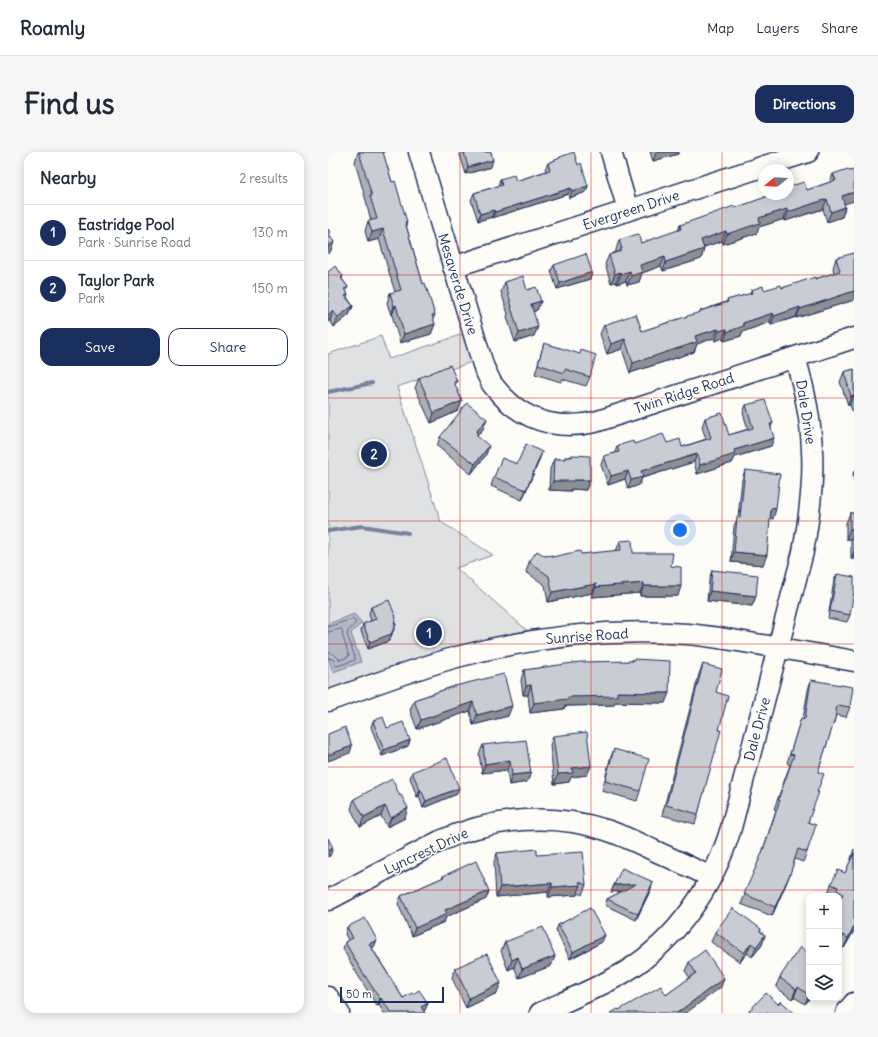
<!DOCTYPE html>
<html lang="en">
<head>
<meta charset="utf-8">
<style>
	body { margin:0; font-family:Delius,sans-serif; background:#f6f6f7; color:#1f2937 }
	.controls { position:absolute; right:12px; bottom:12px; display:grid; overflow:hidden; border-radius:8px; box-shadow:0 2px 10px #0003 }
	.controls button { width:36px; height:36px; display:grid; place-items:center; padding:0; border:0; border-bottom:1px solid #e0e1e3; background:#fff; color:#1f2937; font:20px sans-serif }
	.compass { position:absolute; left:430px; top:12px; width:36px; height:36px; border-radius:50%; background:#fff; box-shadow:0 2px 10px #0003; rotate:252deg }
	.scale { position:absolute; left:12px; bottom:10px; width:104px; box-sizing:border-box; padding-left:4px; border:2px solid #1b2f5e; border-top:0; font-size:11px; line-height:14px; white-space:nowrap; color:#1b2f5e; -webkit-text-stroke:3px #fdfcf7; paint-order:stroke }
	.you { position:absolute; left:352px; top:378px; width:14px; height:14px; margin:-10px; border:3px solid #fff; border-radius:50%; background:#1a73e8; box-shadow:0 0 0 6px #1a73e833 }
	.badge { display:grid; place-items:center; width:26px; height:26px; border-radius:50%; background:#1b2f5e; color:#fff; font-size:13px; font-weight:700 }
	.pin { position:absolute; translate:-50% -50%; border:2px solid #fff; box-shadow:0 1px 4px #0006 }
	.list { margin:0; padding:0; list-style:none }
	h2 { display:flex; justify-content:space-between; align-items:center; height:52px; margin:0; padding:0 16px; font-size:17px }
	h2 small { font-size:13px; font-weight:400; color:#747a83 }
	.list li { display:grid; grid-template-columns:26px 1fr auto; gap:12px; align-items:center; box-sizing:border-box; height:56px; padding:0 16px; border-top:1px solid #e0e1e3 }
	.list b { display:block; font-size:15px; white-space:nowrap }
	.list p { margin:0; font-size:13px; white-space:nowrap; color:#747a83 }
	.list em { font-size:13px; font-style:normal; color:#747a83 }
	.actions { display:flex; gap:8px; padding:12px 16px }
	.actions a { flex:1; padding:9px 0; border:1px solid #1b2f5e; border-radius:12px; text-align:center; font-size:14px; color:#1b2f5e }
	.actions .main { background:#1b2f5e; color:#fff }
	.icon { flex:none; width:22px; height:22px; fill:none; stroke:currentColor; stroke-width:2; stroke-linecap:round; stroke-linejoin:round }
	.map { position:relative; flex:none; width:526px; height:861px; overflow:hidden; border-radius:12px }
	header { display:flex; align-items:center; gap:24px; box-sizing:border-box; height:56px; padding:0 20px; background:#fff; border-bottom:1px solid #e0e1e3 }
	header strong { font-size:19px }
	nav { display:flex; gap:22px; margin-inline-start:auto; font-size:14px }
	.intro { display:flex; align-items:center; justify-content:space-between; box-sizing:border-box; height:96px; padding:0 24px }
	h1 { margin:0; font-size:28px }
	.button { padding:10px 18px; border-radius:12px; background:#1b2f5e; color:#fff; font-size:14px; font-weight:700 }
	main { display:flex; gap:24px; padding:0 24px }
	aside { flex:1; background:#fff; border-radius:12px; box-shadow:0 2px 10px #0003 }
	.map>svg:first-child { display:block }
	.green { fill:#e0e1e3; stroke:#7e88a0 }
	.water { fill:#b3b8c5; stroke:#76819c }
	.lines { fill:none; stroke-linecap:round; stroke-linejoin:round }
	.shore { stroke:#586687; stroke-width:1 }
	.stream { stroke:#76819c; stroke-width:4 }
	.minor-casing { stroke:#1b2f5e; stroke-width:23 }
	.minor { stroke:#fdfcf7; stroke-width:20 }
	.wall { fill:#adafb5; stroke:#1b2f5e }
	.shaded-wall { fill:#8d8f94; stroke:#1b2f5e }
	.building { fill:#c9ccd3; stroke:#1b2f5e }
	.grid { fill:none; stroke:#d62828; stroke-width:1; stroke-opacity:0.55 }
	.labels { text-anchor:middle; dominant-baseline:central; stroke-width:3; stroke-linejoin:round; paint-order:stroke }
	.street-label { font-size:14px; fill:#1b2f5e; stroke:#fdfcf7 }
</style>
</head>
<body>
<header>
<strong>Roamly</strong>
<nav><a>Map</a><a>Layers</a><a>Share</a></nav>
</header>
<div class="intro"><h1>Find us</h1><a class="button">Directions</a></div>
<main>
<aside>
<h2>Nearby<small>2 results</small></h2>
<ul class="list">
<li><span class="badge">1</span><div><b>Eastridge Pool</b><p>Park · Sunrise Road</p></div><em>130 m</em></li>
<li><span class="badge">2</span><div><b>Taylor Park</b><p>Park</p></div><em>150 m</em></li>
</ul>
<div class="actions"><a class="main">Save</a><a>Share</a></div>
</aside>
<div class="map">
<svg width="526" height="861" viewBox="0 0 526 861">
	<rect width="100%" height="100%" fill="#fdfcf7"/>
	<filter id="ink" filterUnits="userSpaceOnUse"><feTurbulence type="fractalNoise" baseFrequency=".025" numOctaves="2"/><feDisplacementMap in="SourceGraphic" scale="8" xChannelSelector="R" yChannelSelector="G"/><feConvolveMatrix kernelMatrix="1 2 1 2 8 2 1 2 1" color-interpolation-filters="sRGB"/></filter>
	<g filter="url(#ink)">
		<path class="green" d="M144 179 153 207 69 235 113 370 165 403 128 416 210 488 0 549V202L53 184 61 207Z"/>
		<path class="water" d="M26 462 34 471 23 481 33 510 5 520 0 504V472Z"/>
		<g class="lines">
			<path class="shore" d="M0 475 24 467 28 470C26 475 20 477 19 482L27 506V508L9 514 7 513 5 507 0 506
				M0 480 12 477H14L15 485 21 504 20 505 12 508 6 502 0 500"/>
			<path class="stream" d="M0 240 44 231
				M0 379 34 374 80 381"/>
			<defs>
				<path id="minor" d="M91 0 156 216C159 221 161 227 164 232 170 240 177 247 184 253 208 272 237 277 267 270L526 186
					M283 0 300 58
					M125 115 480 0
					M0 549C42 534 85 517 129 505 204 485 281 476 359 482 382 484 405 488 428 492 460 497 493 503 526 509
					M0 748 112 689C164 666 223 660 278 678 294 683 310 691 325 698 345 707 364 716 383 725
					M0 845 11 861
					M212 861C240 848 270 836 297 820 349 788 386 734 403 676L475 400C481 367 486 333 484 299 483 268 476 235 467 205
					M518 861 526 851"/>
			</defs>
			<use href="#minor" class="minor-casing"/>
			<use href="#minor" class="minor"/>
		</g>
		<path class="wall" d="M30 0H56L55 2 64 30 79 70 78 73 95 132 107 163 105 167 107 172 103 182 72 191 64 163H63L59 151 62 141 67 140 51 87 40 90 37 79 40 69 43 68 39 54V52L27 10Z
			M131 0H163V15L138 22Z
			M322 0H351L350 2 325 9Z
			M232 5 250 13 260 34 258 40 241 46 240 42 164 66V65L150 69 143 48 146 41 170 34 172 27 188 29 218 19 217 17 220 11 231 7Z
			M505 22 517 55 514 65 499 70 495 57 457 69 456 67 431 75 429 81 395 92 394 89 376 95V97L373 107 335 119 333 114 314 121 311 130 299 133 298 129 289 132 288 130 283 131 277 112 281 103 288 100V98L291 88 313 91 350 79 352 73 407 56 436 46V45L479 38 502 30Z
			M508 106 526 148 468 166V165L443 173 442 170 414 180 413 184 396 189 395 186 387 189 386 186 369 192 366 200 302 221 294 197 279 202 272 182 276 173 314 179 371 161 372 159 398 150 399 148 422 142 423 138H436L454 136 487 127 506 121 505 116Z
			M226 113 264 120 262 127 229 137 223 119Z
			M0 120 15 124 14 127 20 135 18 139 20 142 19 145 25 154 21 163 6 175 2 169Z
			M177 130 199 138 213 149 209 158 205 160 206 184 187 190 179 165 180 162 173 140Z
			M216 191 262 225 258 234 234 227 233 230 207 222Z
			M526 217V261H525L522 253H520L512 230 516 220Z
			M91 226 129 229 127 233 134 249 130 259 103 271 87 236Z
			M418 253 445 271 443 275V294L407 305 404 311 369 322 366 310 314 326 311 333 300 337 297 327 280 333 273 313 276 304 287 301 289 294 306 292 339 291 354 295 378 287 374 275 377 266 401 283 420 277 415 261Z
			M155 277 149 284 158 303 143 322 109 294 112 285Z
			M244 303 262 328 258 338 243 337V339L221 338 222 317 226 307H237V305H243Z
			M211 309 194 348 163 334 166 325 189 312Z
			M417 318 445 367 442 366 435 413 403 410 406 374 410 365 414 328Z
			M526 319V330L525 322Z
			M522 361H526V407H523V387H518V371Z
			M292 389 305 401 343 414 350 444H312V441L264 445V441L220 450 217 433 198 420 201 410 217 404 224 405 288 399Z
			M384 418 428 444 424 454 379 449 381 428Z
			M509 422 522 463 519 470 500 466 506 428Z
			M43 455 68 472 61 489 40 497 33 479 35 472 43 469 41 462Z
			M305 507 337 551 287 550 286 553 237 554 236 557 202 561 200 543H195L193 528 196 518 304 509Z
			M375 512 388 540 391 578 370 662 367 672 334 663 371 522Z
			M483 528 522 555 518 565 508 563 490 620 489 640 480 670 479 700 475 710 467 707 458 732 444 764 413 752 433 704 448 658 446 657 462 613 459 611 470 576 473 566 475 567 480 538Z
			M127 534 180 564 145 573 142 559 89 577 82 558 86 548Z
			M45 569 82 588 80 594 54 604 43 575Z
			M225 584 263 614 259 623 243 625 241 630 226 632 222 593Z
			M155 593 203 621 199 630 181 633 179 618 154 621 151 602Z
			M286 597 312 639 309 649 274 639 282 607Z
			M84 620 129 642 95 656 91 644 89 645 82 626Z
			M72 644 77 666 59 675 53 664 32 675 23 657 26 647Z
			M526 697V779L516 796 511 793V744H505L500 742 503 732 517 721 522 710Z
			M169 701 209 703 258 733 254 743 250 741 249 743 220 745V740L168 745 166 710Z
			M115 724 161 739 158 747 118 765 116 770 84 784 70 752 73 744 114 726Z
			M286 733 323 737 308 768 277 753 279 747 294 739 283 740Z
			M230 773 274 790 242 807 228 779Z
			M19 775 46 795 44 796 75 846 85 842 100 851 97 858 95 859 97 861H56L51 853 49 854 28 820 15 797 17 790 20 788 17 782Z
			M433 777 432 779 437 783 434 793 424 805 419 801 412 810 383 790 387 780Z
			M177 790 227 804 223 814 191 826 186 815 180 818 173 799Z
			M481 801V846H482L477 852 466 845 464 847 449 836V835L448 834 452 825Z
			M361 810 393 835 291 858 338 843 362 826 357 819Z
			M127 816 169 841 138 856 124 826Z"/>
		<path class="shaded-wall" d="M331 0H351L350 2 325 9 328 1Z
			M165 8 163 15 138 22 140 15Z
			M260 34 258 40 241 46 244 39Z
			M243 36 240 42 164 66 167 60Z
			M526 40V49L510 54 514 44Z
			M499 47 495 57 457 69 460 60Z
			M517 55 514 65 499 70 503 60Z
			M459 57 456 67 431 75 429 81 395 92 399 82 431 66Z
			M166 58 164 65 150 69 152 62Z
			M55 77 51 87 40 90 44 80Z
			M398 79 394 89 370 97 373 88Z
			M6 90 3 99 0 102V95Z
			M376 97 373 107 335 119 338 110Z
			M337 105 333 114 314 121 311 130 299 133 303 124 312 113Z
			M302 119 298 129 289 132 293 122Z
			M264 120 262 127 229 137 232 131Z
			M292 120 288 130 283 131 287 122Z
			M526 139V148L468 166 472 157Z
			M213 149 209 158 199 162 203 152Z
			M68 153 64 163H63L66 154Z
			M25 154 21 163 6 175 10 165Z
			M472 155 468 165 443 173 446 164Z
			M5 159 2 169 0 170V163Z
			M445 161 442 170 414 180 413 184 396 189 399 180 415 171Z
			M107 172 103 182 72 191 76 182Z
			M210 175 206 184 187 190 191 181Z
			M390 177 386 186 369 192 366 200 302 221 305 211 367 184Z
			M399 177 395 186 387 189 391 179Z
			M297 187 294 197 279 202 283 192Z
			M525 243 522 253H520L523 244Z
			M134 249 130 259 103 271 106 261Z
			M159 267 155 277 148 285V280Z
			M446 286 443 294 407 305 404 311 369 322 372 313 406 298Z
			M161 294 158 303 143 322 147 312Z
			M214 300 211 309 194 348 198 338Z
			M369 302 366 310 314 326 311 333 300 337 303 328 313 319Z
			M300 319 297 327 280 333 283 324Z
			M246 328H262L258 338 243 337V339L221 338 225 329Z
			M443 356 448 357 445 367 439 366Z
			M522 377H526V379L523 387H518Z
			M406 400 439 403 435 413 403 410Z
			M526 400V407H523Z
			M316 431 312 441 264 445 268 435Z
			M268 432 264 441 220 450 224 440Z
			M316 434H353L350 444H312Z
			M382 439 428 444 424 454 379 449Z
			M68 472 61 489 40 497 42 490Z
			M203 533 200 543H195L198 534Z
			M289 540 341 541 337 551 287 550 286 553 237 554 236 557 202 561 206 551 240 545Z
			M145 550 142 559 89 577 93 568Z
			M184 554 180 564 145 573 149 563Z
			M82 588 80 594 54 604 56 598Z
			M24 594 22 601 0 609V603Z
			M182 608 179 618 154 621 157 612Z
			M263 614 259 623 243 625 241 630 226 632 230 622 244 616Z
			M203 621 199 630 181 633 184 623Z
			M131 636 129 642 95 656 98 649Z
			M92 638H93L91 644 89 645Z
			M57 654 53 664 32 675 36 665Z
			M80 656 77 666 59 675 63 666Z
			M5 696 2 704 0 705V699Z
			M462 722 458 732 444 764 447 755Z
			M325 730 323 737 308 768 310 762Z
			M224 731 220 740 168 745 172 735Z
			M308 732 306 738 283 740 286 733Z
			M253 733 249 743 220 745 224 735Z
			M161 739 158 747 118 765 116 770 84 784 87 776 117 758Z
			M526 775V779L516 796 520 786Z
			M277 783 274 790 242 807 245 800Z
			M437 783 434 793 424 805 428 795Z
			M49 788 46 795 39 799 41 792Z
			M423 791 419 801 412 810 416 801Z
			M227 804 223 814 191 826 194 817Z
			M190 805 186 815 180 818 184 808Z
			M396 826 393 835 358 861H349Z
			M173 831 169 841 138 856 141 846Z
			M470 835 466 845 464 847 468 837Z
			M481 843V846H482L477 852Z
			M53 846 51 853 49 854 52 847Z
			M100 851 97 858 92 861 93 855Z"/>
		<path class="building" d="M31 0H55L64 30 67 29 79 70H77L95 132 97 131 107 163H104L107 172 76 182 68 153 66 154 62 141 73 138 55 77 44 80 40 69 49 67 42 44H44Z
			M136 0H163L165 8 140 15Z
			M246 0 250 13 253 11 260 34 244 39 243 36 167 60 166 58 152 62 146 41 174 33 172 27 186 23 188 29 222 18 220 11 232 6V5Z
			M520 17 521 19 526 18V40L514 44 517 55 503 60 499 47 460 60 459 57 431 66 432 71 399 82 398 79 373 88 376 97 338 110 337 105 312 113 314 120 303 124 302 119 293 122 292 120 287 122 281 103 293 99 292 97H294L291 88 310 82 313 91 353 77 352 73 406 54 407 56 446 42H460V35L476 30 479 38 508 28 505 22Z
			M0 77 3 81 1 83 6 90 0 95Z
			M526 101V139L472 157V155L446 164 445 161 415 171 416 174 399 180V177L391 179 390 177 367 184 369 190 305 211 297 187 283 192 276 173 308 162 314 179 372 160V159L400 150 399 148 424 141 423 138 435 134 436 138 453 133 454 136 487 125V127L512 119 508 106Z
			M258 102 264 120 232 131 226 113Z
			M7 114 15 124 13 126 20 135 16 137 20 142 17 144 25 154 10 165 5 159 0 163V120Z
			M195 124 199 138 208 135 213 149 203 152 210 175 191 181 183 155H184L177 130Z
			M216 191 252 202 253 198 268 203 262 225 237 217 236 221 210 212Z
			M122 213 129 229 126 230 134 249 106 261 91 226Z
			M526 217V245L525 243 523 244 516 220Z
			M437 248 445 271 442 272 446 286 406 298 407 302 372 313 369 302 313 319 315 325 303 328 300 319 283 324 276 304 291 300 289 294 305 289 306 292 335 282 339 291 352 287 354 295 383 286 377 266 394 261 401 283 425 276 418 253Z
			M139 251 159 267 148 280 150 281 148 283 161 294 147 312 112 285Z
			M198 292 214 300 198 338 166 325 174 306 189 312Z
			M244 303 262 304V328H246V329H225L226 307H237V305H244Z
			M417 318 452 322 448 357 443 356 439 403 406 400 409 365H412Z
			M522 361H526V377H522Z
			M304 388 305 401H345L343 414 353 415V434H316V431L268 435V432L224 440 221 424 201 410 209 399 217 404 224 403V405L252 399 253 402 293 398 292 389Z
			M384 418 430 423 428 444 382 439Z
			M509 422 526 425V439L522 463 502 459Z
			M61 448 68 466 66 471 68 472 63 482 42 490 35 472 48 467 43 455Z
			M305 507 342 509 341 541 289 540V544L240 545V547L206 551 203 533 198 534 196 518 252 510 305 509Z
			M375 512 394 517 388 540 400 544 391 578H393L370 662 338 653Z
			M176 522 184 554 149 563 145 550 93 568 86 548 127 534Z
			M483 528 525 535 522 555 509 553 507 567 490 620 496 622 489 640H491L480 670 488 673 479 700 470 697 462 722 447 755 416 742 434 701 452 648H450L466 603 462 602 473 566 477 567Z
			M55 565 59 576 75 570 82 588 56 598 45 569Z
			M17 575 24 594 0 603V582Z
			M259 580 263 614 244 616 245 621 230 622 225 584Z
			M198 588 203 621 184 623 182 608 157 612 155 593Z
			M286 597 321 607 312 639 277 629Z
			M119 606 131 636 98 649 93 638H92L84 620Z
			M64 627 72 644 73 643 80 656 63 666 57 654 36 665 26 647Z
			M0 686 5 696 0 699Z
			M209 697V703L255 700 258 733 251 730 253 733 224 735V731L172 735 169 701Z
			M526 701V775L520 786 514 783 511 789V749L515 742 509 738 510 735 503 732 510 718 517 721Z
			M148 709 161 739 117 758 119 762 87 776 73 744 116 725 115 724Z
			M294 716 325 730 310 762 279 747 308 732 286 733Z
			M262 756 277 783 245 800 230 773Z
			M405 756 433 777 432 779 437 783 428 795 423 791 416 801 387 780Z
			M37 766 49 788 41 792 75 846 84 841 85 842 91 838 100 851 93 855 97 861H63L53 846 52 847 30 813 17 790 25 786 19 775Z
			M215 775 227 804 194 817 190 805 184 808 177 790Z
			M472 795 481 801V800V843L470 835 468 837 452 826 453 825H452Z
			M377 798 396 826 349 861H282L290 857 291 858 333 834 338 843 368 821 361 810Z
			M159 802 173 831 141 846 127 816Z
			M438 841 450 852 453 849 466 861H419Z"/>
	</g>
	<path class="grid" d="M132 0V861M263 0V861M394 0V861M0 123H526M0 246H526M0 369H526M0 492H526M0 615H526M0 738H526"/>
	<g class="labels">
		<g class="street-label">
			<text transform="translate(303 58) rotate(-18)">Evergreen Drive</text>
			<text transform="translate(130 132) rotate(73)">Mesaverde Drive</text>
			<text transform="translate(356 241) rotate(-18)">Twin Ridge Road</text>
			<text transform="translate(478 260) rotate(81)">Dale Drive</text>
			<text transform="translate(259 484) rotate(-4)">Sunrise Road</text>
			<text transform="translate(429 577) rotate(-75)">Dale Drive</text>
			<text transform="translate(98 699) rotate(-25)">Lyncrest Drive</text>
		</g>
	</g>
</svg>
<div class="controls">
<button>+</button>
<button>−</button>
<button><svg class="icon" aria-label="layers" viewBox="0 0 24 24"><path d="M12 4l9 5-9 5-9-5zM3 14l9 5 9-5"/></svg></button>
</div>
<svg class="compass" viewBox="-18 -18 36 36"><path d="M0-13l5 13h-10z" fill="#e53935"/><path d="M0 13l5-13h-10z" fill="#747a83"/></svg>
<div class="scale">50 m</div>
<div class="you"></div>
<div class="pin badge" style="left:101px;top:481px">1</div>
<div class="pin badge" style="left:46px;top:302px">2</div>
</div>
</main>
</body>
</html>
